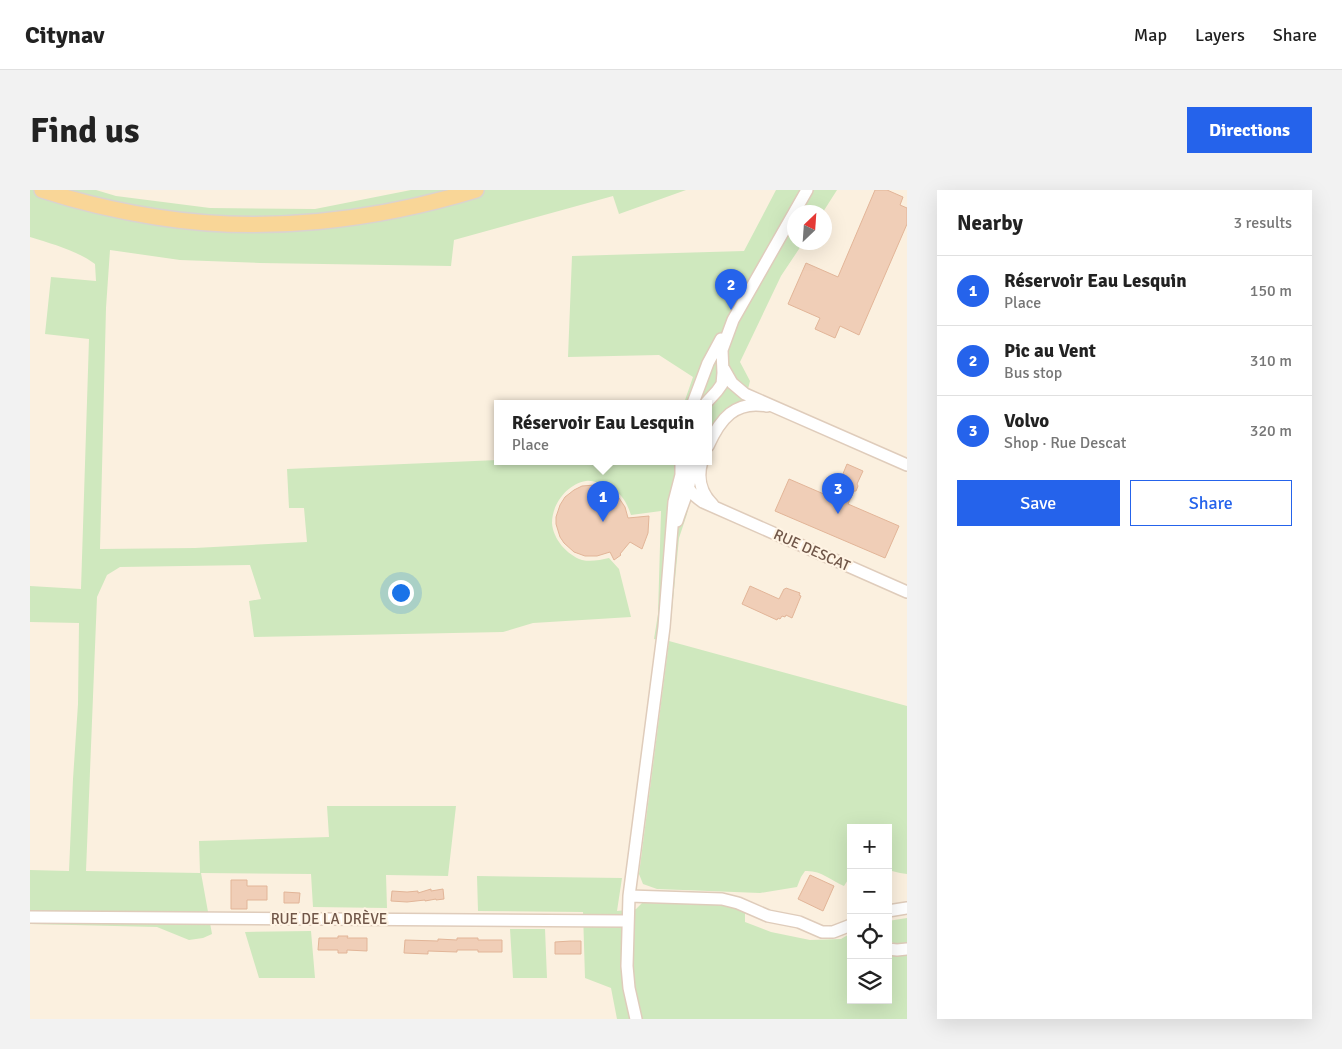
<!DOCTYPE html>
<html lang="en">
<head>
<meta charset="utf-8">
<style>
	body { margin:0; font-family:Signika,sans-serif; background:#f2f2f2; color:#222 }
	.controls { position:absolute; right:15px; bottom:15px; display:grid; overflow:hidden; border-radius:0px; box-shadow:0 5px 20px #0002 }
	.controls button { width:45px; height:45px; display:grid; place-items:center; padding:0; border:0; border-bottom:1px solid #e0e0e0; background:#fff; color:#222; font:25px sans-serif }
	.compass { position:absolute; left:757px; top:15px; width:45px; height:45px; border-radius:50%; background:#fff; box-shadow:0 5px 20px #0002; rotate:25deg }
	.you { position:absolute; left:370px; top:402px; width:18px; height:18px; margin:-12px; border:4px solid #fff; border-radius:50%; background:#1a73e8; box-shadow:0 0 0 8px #1a73e833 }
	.badge { display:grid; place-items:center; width:32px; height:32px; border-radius:50%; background:#2563eb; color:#fff; font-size:16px; font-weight:700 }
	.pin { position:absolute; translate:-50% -41px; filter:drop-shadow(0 1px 2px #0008) }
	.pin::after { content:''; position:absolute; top:26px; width:18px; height:15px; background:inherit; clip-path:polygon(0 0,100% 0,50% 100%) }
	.popup { position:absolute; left:464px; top:210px; width:218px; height:65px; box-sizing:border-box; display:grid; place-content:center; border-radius:0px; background:#fff; filter:drop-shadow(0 1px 4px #0005); font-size:16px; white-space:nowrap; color:#767676 }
	.popup b { font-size:19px; color:#222 }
	.popup::after { content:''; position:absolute; left:50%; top:100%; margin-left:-10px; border:10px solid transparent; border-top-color:#fff }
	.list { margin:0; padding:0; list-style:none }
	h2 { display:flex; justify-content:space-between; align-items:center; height:65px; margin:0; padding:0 20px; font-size:21px }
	h2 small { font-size:16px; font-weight:400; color:#767676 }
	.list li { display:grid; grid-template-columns:32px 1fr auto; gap:15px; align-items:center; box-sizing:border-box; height:70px; padding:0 20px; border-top:1px solid #e0e0e0 }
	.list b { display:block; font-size:19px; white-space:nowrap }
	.list p { margin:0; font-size:16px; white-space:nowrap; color:#767676 }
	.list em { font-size:16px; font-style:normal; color:#767676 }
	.actions { display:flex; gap:10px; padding:15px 20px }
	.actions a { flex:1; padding:11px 0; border:1px solid #2563eb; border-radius:0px; text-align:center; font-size:18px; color:#2563eb }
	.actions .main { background:#2563eb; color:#fff }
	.icon { flex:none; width:28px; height:28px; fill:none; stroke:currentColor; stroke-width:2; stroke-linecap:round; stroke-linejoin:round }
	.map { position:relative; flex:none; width:877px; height:829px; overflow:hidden; border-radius:0px }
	header { display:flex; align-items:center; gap:30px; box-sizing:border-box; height:70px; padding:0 25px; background:#fff; border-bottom:1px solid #e0e0e0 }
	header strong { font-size:24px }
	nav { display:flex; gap:28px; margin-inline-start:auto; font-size:18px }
	.intro { display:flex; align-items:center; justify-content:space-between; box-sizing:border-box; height:120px; padding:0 30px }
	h1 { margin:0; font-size:35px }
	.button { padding:12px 22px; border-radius:0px; background:#2563eb; color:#fff; font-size:18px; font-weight:700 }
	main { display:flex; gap:30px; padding:0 30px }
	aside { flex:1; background:#fff; border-radius:0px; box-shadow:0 5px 20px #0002 }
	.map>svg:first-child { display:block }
	.green { fill:#cfe8be }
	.building { fill:#f0ceb7; stroke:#e2b598 }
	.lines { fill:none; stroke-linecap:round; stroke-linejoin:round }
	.minor-casing { stroke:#dfccbb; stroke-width:14 }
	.major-casing { stroke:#dad3cf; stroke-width:18 }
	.minor { stroke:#fff; stroke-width:11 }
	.major { stroke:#f9d697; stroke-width:15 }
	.labels { text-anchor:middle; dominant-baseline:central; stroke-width:4.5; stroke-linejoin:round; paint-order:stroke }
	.street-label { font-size:15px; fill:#705648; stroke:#fff4e4 }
</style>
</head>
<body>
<header>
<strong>Citynav</strong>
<nav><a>Map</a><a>Layers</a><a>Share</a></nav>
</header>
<div class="intro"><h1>Find us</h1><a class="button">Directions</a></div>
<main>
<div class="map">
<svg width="877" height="829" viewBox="0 0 877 829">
	<rect width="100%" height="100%" fill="#fbf0df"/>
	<path class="green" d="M0 0H66L86 6 180 18 285 19 381 0H656L589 24 583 6 424 50 421 76 230 73 150 70 80 60 76 118 70 359 165 358 277 352 274 318H259L257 279 468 270 668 271 657 324 649 348 639 451 877 516V684L870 683 858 680V638H821V685L814 696C800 690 791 680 775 681L771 687 767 697 730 703 627 699 613 694 609 684 639 451 624 449 628 424 631 321 601 325C596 310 590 301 575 295 569 293 562 290 556 291 537 294 522 314 522 333 523 349 537 365 552 370 561 372 570 370 579 368L589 379 601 427 503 433 473 442 224 447 219 411 231 409 220 375 90 377 77 385 67 407 56 681 170 683 169 651 299 647 297 616H426L418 686 356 685 357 718 283 717 281 684 171 683 182 744 173 748 159 750 127 737 0 734V680L39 681 43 589 48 514 49 433 0 432V396L51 399 59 149 15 144 21 87 66 91 65 74C46 60 22 54 0 47Z
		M746 0H807L793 22H764V52L773 53 751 86 710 172 720 191 715 211 692 222 678 245V213H654L663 187 629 165 538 167 542 66 714 61Z
		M447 686 592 688 587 721 606 719 612 713 696 715 715 722V732L741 742 780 750 811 749 821 743V810H858V763L875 766 877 765V829H587L581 798 555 788 553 722 448 721Z
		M877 728V752C870 757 865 754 858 750V731Z
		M480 739H515L517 788H483Z
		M281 741 285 788H229L215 742Z"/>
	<path class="building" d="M845 0H857L873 7 870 15 877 18V34L829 145 810 136 805 148 785 139 790 128 758 114 776 73 808 87Z
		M817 274 833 281 827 294 828 296 826 301H824L818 314 869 336 855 368 745 321 759 289 803 308Z
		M565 295 575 297 587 305 595 317 598 328 619 326 618 343 612 359 600 352 590 364 591 365 584 370 580 362 567 366H555L544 362 534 353 530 347 526 334V327L530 315 535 307 544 300 552 296Z
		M720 396 749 409 754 399H755L756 398 770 403 769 405 771 406 762 428 756 425 755 427 752 426 750 429 748 428 747 430 712 414Z
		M780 685 804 696 793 721 768 709Z
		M201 690H217V696H237V710H217V719H201Z
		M401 699V701L413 699 414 709 406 710V709L395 711V710L377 712 361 711 362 701 377 702 388 701V703Z
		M254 702 270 703 269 713H254Z
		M308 746H318L317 748H337V761L317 760V763H308V760H288L289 748H308Z
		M427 748H448V750H472V762H448V760H427V762L398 761V764L374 763 375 750 408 751V749L427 750Z
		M541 751H551V764H525V752Z"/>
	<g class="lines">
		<defs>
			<path id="minor" d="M694 179 702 193 715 204 877 275
				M663 213 678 173 691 149
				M676 213 687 201 692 194 693 183 692 160 703 130 777 0
				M678 256C690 229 705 210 737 216
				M672 271C667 288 670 302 683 315
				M652 281C654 294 662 305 673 312L877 402
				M647 331C653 311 664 292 660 271
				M599 706 692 709 708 713 738 726 769 732 792 742H803L821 735
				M858 721 877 718
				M0 727 597 731
				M858 759 867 760 877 759
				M606 829 599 798 597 776 599 706 634 437 644 312 651 285V271"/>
			<path id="major" d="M12 0C49 12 88 21 126 27 233 44 344 31 446 0"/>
		</defs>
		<use href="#minor" class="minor-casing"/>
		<use href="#major" class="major-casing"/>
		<use href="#minor" class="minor"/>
		<use href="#major" class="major"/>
	</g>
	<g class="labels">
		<g class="street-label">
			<text transform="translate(782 360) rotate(24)">RUE DESCAT</text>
			<text x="299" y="729">RUE DE LA DRÈVE</text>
		</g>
	</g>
</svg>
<div class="controls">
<button>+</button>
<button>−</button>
<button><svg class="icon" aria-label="locate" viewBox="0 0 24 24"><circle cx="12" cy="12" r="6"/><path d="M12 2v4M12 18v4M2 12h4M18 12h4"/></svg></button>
<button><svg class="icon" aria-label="layers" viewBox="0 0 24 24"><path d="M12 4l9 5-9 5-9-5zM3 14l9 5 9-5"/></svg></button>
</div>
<svg class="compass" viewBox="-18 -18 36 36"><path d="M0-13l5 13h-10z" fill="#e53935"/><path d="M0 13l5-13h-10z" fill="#767676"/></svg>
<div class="you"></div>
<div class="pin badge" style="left:573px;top:332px">1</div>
<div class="popup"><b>Réservoir Eau Lesquin</b>Place</div>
<div class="pin badge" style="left:701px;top:120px">2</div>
<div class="pin badge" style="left:808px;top:324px">3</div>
</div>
<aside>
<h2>Nearby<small>3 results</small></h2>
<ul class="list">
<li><span class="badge">1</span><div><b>Réservoir Eau Lesquin</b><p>Place</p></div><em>150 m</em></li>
<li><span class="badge">2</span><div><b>Pic au Vent</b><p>Bus stop</p></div><em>310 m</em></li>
<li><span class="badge">3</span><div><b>Volvo</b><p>Shop · Rue Descat</p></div><em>320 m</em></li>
</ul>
<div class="actions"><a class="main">Save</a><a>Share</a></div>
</aside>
</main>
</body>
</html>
